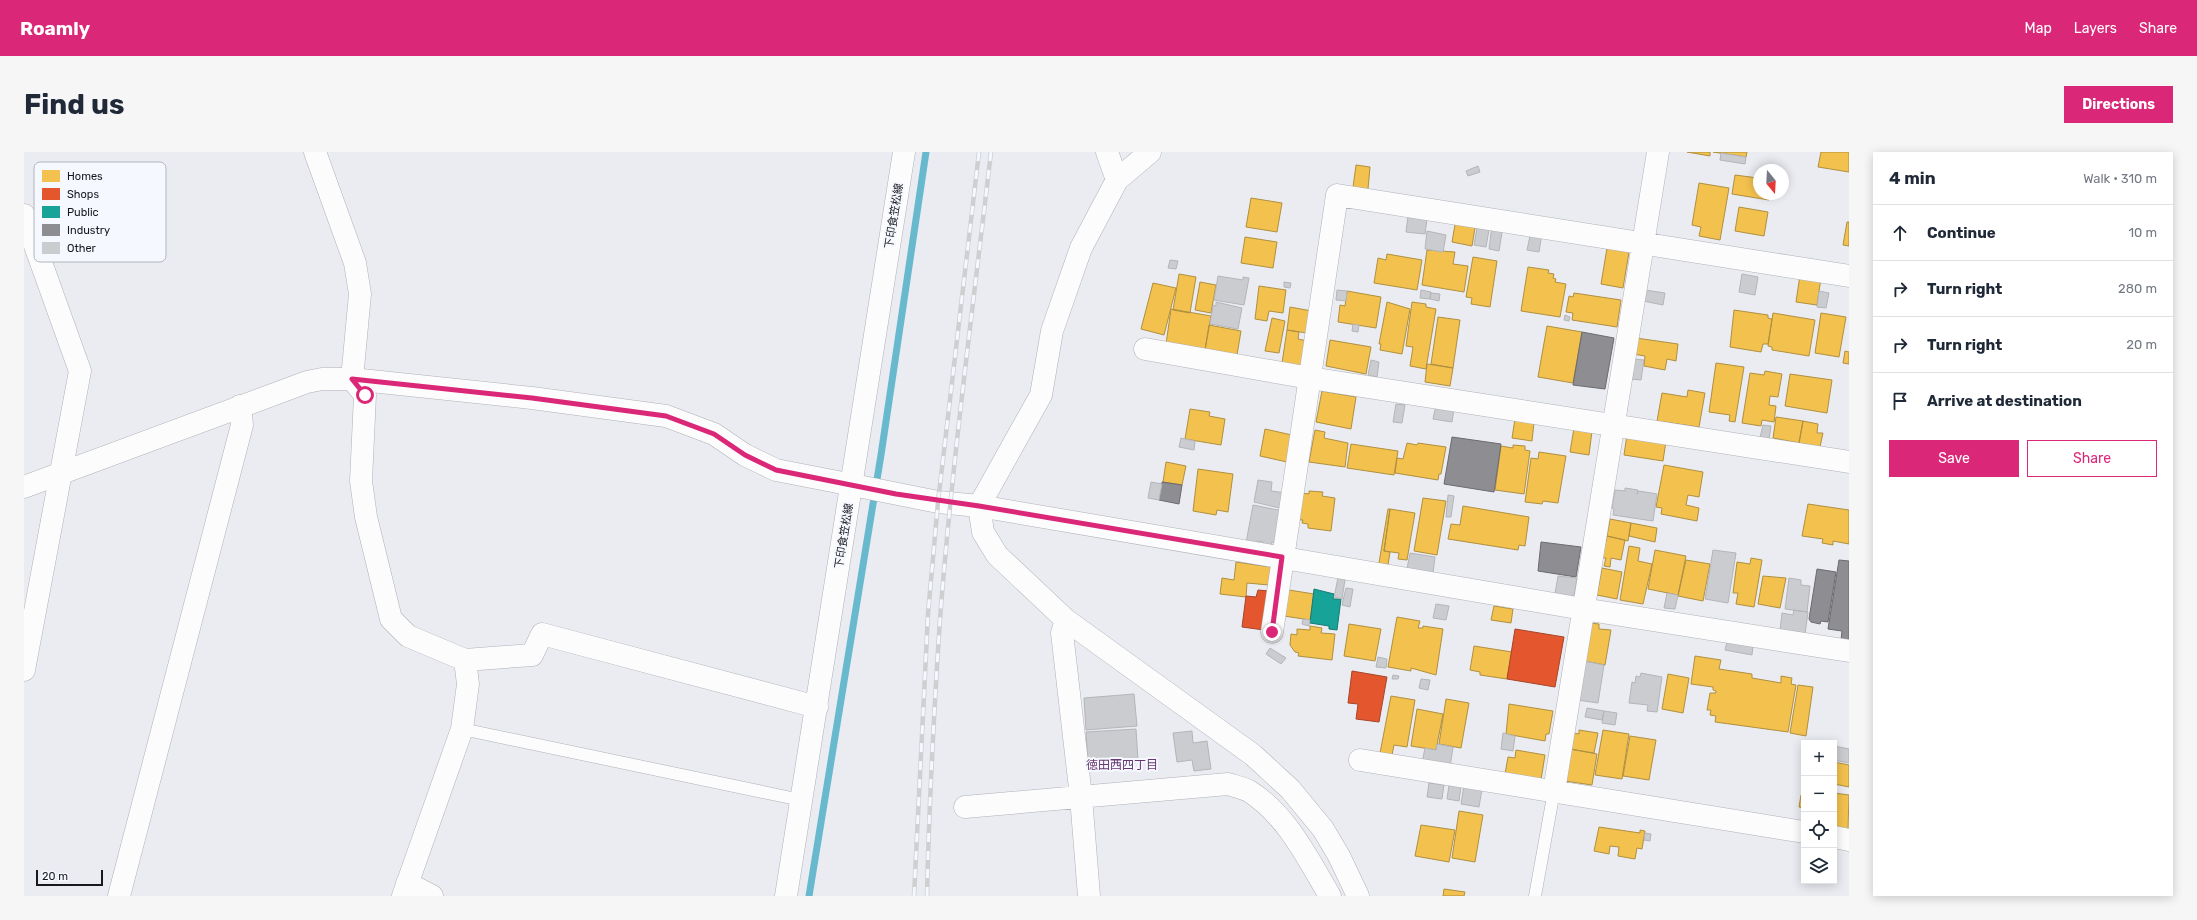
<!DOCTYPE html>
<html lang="en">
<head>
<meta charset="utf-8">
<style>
	body { margin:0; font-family:Rubik,"Noto Sans JP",sans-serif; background:#f6f6f7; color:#1f2937 }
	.controls { position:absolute; right:12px; bottom:12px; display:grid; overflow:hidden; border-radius:0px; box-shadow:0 2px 10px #0003 }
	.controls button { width:36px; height:36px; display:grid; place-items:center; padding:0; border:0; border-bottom:1px solid #e0e1e3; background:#fff; color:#1f2937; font:20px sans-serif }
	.compass { position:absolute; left:1729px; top:12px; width:36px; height:36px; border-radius:50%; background:#fff; box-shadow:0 2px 10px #0003; rotate:162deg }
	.scale { position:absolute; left:12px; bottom:10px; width:67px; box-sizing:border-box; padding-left:4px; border:2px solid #17191d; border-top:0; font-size:11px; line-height:14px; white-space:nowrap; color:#17191d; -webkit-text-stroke:3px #f5f8ff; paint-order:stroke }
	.stop { position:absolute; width:12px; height:12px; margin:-9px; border:3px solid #db2777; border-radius:50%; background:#fff }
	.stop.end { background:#db2777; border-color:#fff; box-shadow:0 1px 4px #0008 }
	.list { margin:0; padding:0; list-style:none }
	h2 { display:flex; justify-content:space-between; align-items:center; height:52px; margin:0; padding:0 16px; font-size:17px }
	h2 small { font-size:13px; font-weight:400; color:#747a83 }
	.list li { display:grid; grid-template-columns:26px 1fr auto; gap:12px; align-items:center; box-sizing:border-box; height:56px; padding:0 16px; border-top:1px solid #e0e1e3 }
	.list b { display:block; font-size:15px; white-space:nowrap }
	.list em { font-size:13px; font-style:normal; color:#747a83 }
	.actions { display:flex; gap:8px; padding:12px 16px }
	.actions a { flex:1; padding:9px 0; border:1px solid #db2777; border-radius:0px; text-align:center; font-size:14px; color:#db2777 }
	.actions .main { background:#db2777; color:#fff }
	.icon { flex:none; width:22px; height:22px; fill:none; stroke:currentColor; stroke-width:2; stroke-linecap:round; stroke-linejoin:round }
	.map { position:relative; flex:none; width:1825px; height:744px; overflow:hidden; border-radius:0px }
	header { display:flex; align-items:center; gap:24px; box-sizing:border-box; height:56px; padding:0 20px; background:#db2777; color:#fff }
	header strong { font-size:19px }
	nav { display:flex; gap:22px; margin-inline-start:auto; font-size:14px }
	.intro { display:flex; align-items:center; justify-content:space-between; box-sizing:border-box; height:96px; padding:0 24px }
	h1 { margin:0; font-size:28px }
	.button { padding:10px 18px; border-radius:0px; background:#db2777; color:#fff; font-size:14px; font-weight:700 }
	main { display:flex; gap:24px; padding:0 24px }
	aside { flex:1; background:#fff; border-radius:0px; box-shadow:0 2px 10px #0003 }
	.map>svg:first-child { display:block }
	.homes { fill:#f2c14e; stroke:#b08f3f }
	.shops { fill:#e4572e; stroke:#a64429 }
	.public { fill:#17a398; stroke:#177a73 }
	.industry { fill:#8d8d92; stroke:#6a6a6f }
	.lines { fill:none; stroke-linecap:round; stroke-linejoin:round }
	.stream { stroke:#68b9ce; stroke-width:7 }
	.building { fill:#caccd0; stroke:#b3b5b9 }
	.lane-casing { stroke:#afb1b6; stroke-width:13 }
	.street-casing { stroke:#afb1b6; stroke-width:23 }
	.secondary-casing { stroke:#afb1b6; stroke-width:23 }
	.lane { stroke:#fcfcfd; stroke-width:12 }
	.street { stroke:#fcfcfd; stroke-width:22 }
	.secondary { stroke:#fcfcfd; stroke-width:22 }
	.rail-casing { stroke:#cecfd1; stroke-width:4.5 }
	.rail { stroke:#f5f8ff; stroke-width:3; stroke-dasharray:9; stroke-linecap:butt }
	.route { stroke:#db2777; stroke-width:5 }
	.labels { text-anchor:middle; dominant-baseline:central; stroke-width:4; stroke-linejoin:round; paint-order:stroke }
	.street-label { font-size:11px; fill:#17191d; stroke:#f5f8ff }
	.neighbourhood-label { font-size:12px; fill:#67386d; stroke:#f5f8ff }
	.key { fill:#f5f8ff; stroke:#b2b5bb; stroke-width:1 }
	.key-label { font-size:11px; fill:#17191d }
</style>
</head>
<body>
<header>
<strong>Roamly</strong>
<nav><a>Map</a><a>Layers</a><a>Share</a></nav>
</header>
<div class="intro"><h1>Find us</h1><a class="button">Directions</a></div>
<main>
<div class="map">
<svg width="1825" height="744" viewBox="0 0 1825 744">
	<rect width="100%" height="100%" fill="#eaecf2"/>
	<path class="homes" d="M1663 0H1686V4Z
		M1689 0H1723L1722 5Z
		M1797 0H1825V20L1794 15Z
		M1332 13 1346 15 1344 37 1329 35Z
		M1711 23 1734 26 1735 42H1746L1745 48 1708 42Z
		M1675 31 1705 36 1696 88 1675 84 1677 75 1668 73Z
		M1227 46 1258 51 1253 80 1222 75Z
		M1715 55 1744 60 1740 84 1711 79Z
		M1432 67 1452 70 1448 94 1428 90Z
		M1823 70H1825V94L1819 93Z
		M1221 85 1253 90 1249 116 1217 111Z
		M1583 96 1605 100 1599 136 1577 132Z
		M1403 98 1431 100 1429 112 1444 114 1440 140 1398 133Z
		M1363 102 1398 108 1393 138 1350 131 1354 106 1362 108Z
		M1449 105 1473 109 1466 155 1447 152 1448 146 1442 145Z
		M1504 115 1525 118 1524 121 1530 122 1529 126 1532 127 1531 130 1542 132 1536 165 1497 159Z
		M1155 122 1172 125 1166 161 1149 158Z
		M1776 123 1797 126 1793 153 1772 150Z
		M1176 130 1192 133 1187 161 1171 158Z
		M1129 131 1152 136 1140 183 1117 177Z
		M1235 134 1262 138 1259 161 1245 159 1243 169 1231 167Z
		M1323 139 1357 145 1352 176 1314 170 1316 153 1321 154Z
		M1550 141 1597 148 1593 175 1548 168 1549 161 1542 160 1545 144 1549 145Z
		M1363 150 1386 157 1378 202 1356 198 1357 192H1355Z
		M1388 150 1402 152V155L1412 157 1402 217 1386 214 1389 195 1382 194Z
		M1266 155 1293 160 1290 182 1263 178Z
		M1147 157 1187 164 1181 198 1142 192Z
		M1710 158 1744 163V166L1748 167 1744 192H1739L1737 200 1706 195Z
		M1749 161 1791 168 1785 204 1748 198V195L1744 194Z
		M1797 161 1822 165 1815 205 1791 201Z
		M1414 165 1436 168 1429 216 1407 212Z
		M1248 166 1261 169 1255 201 1241 199Z
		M1185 173 1217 179 1213 203 1181 198Z
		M1523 174 1558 180 1549 231 1514 225Z
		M1263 178 1275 180 1274 187 1288 190 1277 214 1258 211Z
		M1612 186 1654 192 1652 209 1643 207 1641 218 1620 214 1621 204 1609 202Z
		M1306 188 1347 195 1342 222 1302 214Z
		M1821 199 1825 200V212L1819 211Z
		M1692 211 1720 215 1711 270 1705 269 1706 263 1685 260Z
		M1403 212 1429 216 1426 234 1401 230Z
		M1741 219 1758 222 1754 245 1746 244 1745 253 1752 254 1750 270 1738 268 1737 274 1718 271 1726 221 1740 223Z
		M1766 222 1808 228 1803 261 1761 254Z
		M1664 238 1681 241 1675 275 1633 269 1638 241 1663 245Z
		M1298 239 1332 245 1327 277 1292 270Z
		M1166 257 1186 260 1185 264 1201 267 1197 293 1161 287Z
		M1752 265 1779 269 1775 291 1749 286Z
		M1491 267 1510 270 1508 289 1488 286Z
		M1779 269 1794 272 1793 281H1799L1796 295 1775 291Z
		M1550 276 1568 279 1565 303 1546 300Z
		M1241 277 1268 283 1263 310 1236 304Z
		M1291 278 1301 280 1300 286 1324 291 1321 315 1285 310Z
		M1603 283 1642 289 1639 309 1600 303Z
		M1383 291 1393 293 1394 291 1422 295 1417 322H1415L1414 328 1371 321 1373 306 1379 307Z
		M1327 292 1374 299 1370 323 1323 316Z
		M1489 293 1501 294V298L1506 299 1500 342 1471 338 1477 294 1489 296Z
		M1515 300 1542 304 1534 351 1519 349 1518 352 1501 350 1507 306 1514 307Z
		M1142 310 1162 314 1158 333 1139 330Z
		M1640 313 1679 320 1675 345 1664 343 1662 353 1675 356 1673 369 1637 362 1638 356 1632 355Z
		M1174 317 1209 322 1204 360 1193 358 1192 363 1169 359Z
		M1285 339 1299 340 1298 344 1311 346 1307 379 1284 376V372L1278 371 1279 368H1274L1277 341 1285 342Z
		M1399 346 1422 349 1413 403 1390 399Z
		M1784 352 1825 358V392L1809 389V393L1798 391 1799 387 1778 384Z
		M1439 354 1505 365 1501 394 1495 393 1494 398 1424 387 1427 372 1436 373Z
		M1364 357H1366L1360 399 1366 400 1364 413 1355 411Z
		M1366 357 1391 361 1383 408 1374 407 1375 401 1360 399Z
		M1586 367 1607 371 1604 389 1583 384Z
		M1607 371 1633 376 1631 390 1605 384Z
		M1583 384 1601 388 1597 408 1587 406 1586 415 1580 414 1582 406H1578Z
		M1605 394 1616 396 1614 409 1628 412 1619 452 1596 448Z
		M1631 398 1662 404 1654 443 1624 437Z
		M1727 406 1738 408 1730 455 1712 452 1714 441H1709L1713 410 1726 412Z
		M1662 408 1686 412 1679 449 1654 444Z
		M1212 410 1247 415 1245 433 1223 431 1222 445 1196 442 1198 426 1210 428Z
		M1578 416 1598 420 1593 447 1573 443Z
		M1739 424 1762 426 1756 456 1734 452Z
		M1265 438 1290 442 1286 468 1260 464Z
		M1470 454 1489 457 1487 471 1467 468Z
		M1373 465 1396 469 1394 476H1399V474L1419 477 1412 523 1387 516V519L1364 515Z
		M1566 471 1575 472V477L1587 478 1581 513 1560 509Z
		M1325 472 1357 477 1351 509 1320 504Z
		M1286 474 1298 476 1297 481 1311 482 1308 508 1274 504 1275 501 1271 500 1266 493 1267 482 1273 483V477L1286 478Z
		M1450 494 1488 500 1483 527 1456 523V520L1446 518Z
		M1671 504 1697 508 1695 517 1728 522V526L1757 531V524L1768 526 1767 532 1772 533 1764 580 1691 570 1692 564 1686 563 1687 558H1683L1686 541H1692V539L1689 538V535L1667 532Z
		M1644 522 1665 526 1659 561 1638 557Z
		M1774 533 1789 535 1782 584 1766 581Z
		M1367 544 1391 548 1383 595 1370 593 1368 603 1356 601Z
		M1422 547 1445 551 1437 596 1415 592Z
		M1485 552 1529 559 1525 582H1522L1521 589 1482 582Z
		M1393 557 1419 562 1412 598 1387 594Z
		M1555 578 1574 581 1570 601 1546 597 1549 581 1555 582Z
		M1579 578 1605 582 1598 627 1571 623Z
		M1606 584 1632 588 1625 628 1599 624Z
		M1546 597 1573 602 1568 633 1541 629Z
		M1492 598 1521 603 1517 628 1481 622 1484 605 1491 606Z
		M1810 610 1825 613V635L1810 632Z
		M1810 641 1825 643 1824 677 1810 675Z
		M1777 643 1780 644V656L1775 655Z
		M1435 659 1459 663 1451 710 1428 706Z
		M1397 673 1431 678 1425 710 1391 704Z
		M1575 675 1616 681V678L1621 679 1618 697 1613 696 1611 707 1594 704 1595 695 1586 694 1585 702 1570 699Z
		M1420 737 1441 740 1440 744H1419Z"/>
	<path class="shops" d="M1234 438 1245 439 1240 478 1218 475 1222 444 1232 445Z
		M1491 477 1540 485 1531 535 1483 527Z
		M1328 519 1363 525 1355 570 1332 567 1334 552 1324 551Z"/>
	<path class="public" d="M1290 437 1310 442 1309 447H1317L1313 478 1305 477V474L1286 471Z"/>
	<path class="industry" d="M1558 180 1590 186 1581 237 1549 233Z
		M1428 285 1477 292 1470 340 1420 332Z
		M1138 330 1158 333 1155 352 1135 348Z
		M1517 390 1557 395 1552 425 1514 419Z
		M1815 408 1825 409V489L1817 488 1818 479 1804 477Z
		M1793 417 1812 420 1804 470 1797 469 1796 472 1787 470 1785 467Z"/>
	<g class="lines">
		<path class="stream" d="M785 744 857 303 902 0"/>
	</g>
	<path class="building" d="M1697 1 1722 5 1721 12 1696 8Z
		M1454 14 1456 20 1444 24 1442 19Z
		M1384 64 1403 67 1401 82 1382 80Z
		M1468 73 1479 74 1475 99 1465 97Z
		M1453 76 1465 78 1462 95 1450 93Z
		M1403 79 1422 83 1419 100 1401 97Z
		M1507 79 1518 81 1515 100 1503 98Z
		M1146 108 1154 109 1152 117 1144 116Z
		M1718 122 1734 125 1731 143 1715 140Z
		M1194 124 1219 128V125L1225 126 1220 153 1190 148Z
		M1260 130 1267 131 1266 136 1260 135Z
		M1313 138 1323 139 1322 149 1312 148Z
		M1397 138 1407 140 1406 147 1396 146Z
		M1621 138 1641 141 1639 153 1619 149Z
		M1795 139 1805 141 1802 156 1793 155Z
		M1407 141 1416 142 1415 149 1406 147Z
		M1192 150 1218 156 1214 177 1186 172 1189 153 1192 154Z
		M1541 163 1546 165 1545 169 1540 168Z
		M1329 172 1335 173 1334 180 1328 179Z
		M1609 207 1620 208 1617 228 1606 227Z
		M1347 208 1355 210 1353 225 1344 223Z
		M1372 252 1381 253 1378 271 1369 270Z
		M1412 253 1430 257 1428 270 1409 267Z
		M1739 273 1747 274 1745 288 1736 286Z
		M1157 286 1171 289 1170 298 1155 295Z
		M1234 328 1248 330 1247 339 1262 341 1260 357 1230 350Z
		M1127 330 1138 332 1135 348 1124 346Z
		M1601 336 1614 338 1613 342 1615 339 1633 342 1629 369 1589 363 1590 357 1588 356 1591 338 1601 339Z
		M1424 343 1430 344 1427 365H1422Z
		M1229 353 1259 359 1253 391 1248 390 1247 395 1238 393 1239 390 1233 389 1232 393 1222 391Z
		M1689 398 1712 401 1704 451 1681 447Z
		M1386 401 1411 405 1409 421 1383 417Z
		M1534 424 1553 426 1550 445 1531 442Z
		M1314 426 1321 428 1318 447 1310 445Z
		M1765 426 1777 428V433L1786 434 1783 460 1761 457Z
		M1322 436 1329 437 1326 455 1318 453Z
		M1643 441 1654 443 1651 457 1640 456Z
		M1412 452 1425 454 1422 468 1409 466Z
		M1770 458 1784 460 1781 482 1756 479 1758 461 1769 463Z
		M1279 467 1286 468 1285 474 1278 472Z
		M1703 490 1729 494 1728 503 1701 498Z
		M1246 496 1262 506 1257 512 1242 502Z
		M1354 505 1363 507 1362 516 1352 515Z
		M1560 509 1580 513 1574 551 1553 548Z
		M1617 521 1638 525 1633 560 1623 559 1624 553 1605 551 1608 530 1611 531 1612 524 1616 525Z
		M1369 523 1375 524 1374 527H1368Z
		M1397 527 1406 528 1404 538 1395 536Z
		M1110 542 1113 574 1062 578 1060 546Z
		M1563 556 1580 559 1578 568 1561 565Z
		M1580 559 1593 561 1591 573 1578 571Z
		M1112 577 1114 608 1064 611 1062 580Z
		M1168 579 1169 591 1183 589 1187 617 1170 619 1168 608 1153 610 1149 581Z
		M1479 581 1491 584 1489 599 1477 597Z
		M1413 592 1429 595 1426 615 1398 611 1401 596 1412 598Z
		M1810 594 1825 597V611L1810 608Z
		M1405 631 1420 633 1418 647 1403 645Z
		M1425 633 1437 635 1435 649 1423 647Z
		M1440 633 1458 637 1455 655 1437 652Z
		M1621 681 1627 682 1626 689 1620 688Z"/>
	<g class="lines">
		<defs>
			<path id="lane" d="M438 577 777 648
				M1511 744 1530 639"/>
			<path id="street" d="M291 0 331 111 336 142 328 227 341 243 337 329 342 365 367 467 384 484 441 508 444 532 438 577 379 744
				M1083 0 1093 28
				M0 63 56 219 0 518
				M1121 197 1286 226 1825 310
				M829 333 914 350 955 354 1559 457 1825 499
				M1042 468 1229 603 1266 637 1299 677 1315 704 1334 744
				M1248 480 1313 43 1825 124
				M441 508 508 503 518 482 793 555
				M1336 608 1780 680
				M1530 639 1634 0
				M941 655 1204 632C1210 634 1219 636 1225 639 1263 663 1284 707 1306 744
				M1810 685 1825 688
				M383 731 408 744
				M95 744 218 273 216 254
				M1065 744 1057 645 1038 481 1042 468 973 403 959 380 955 354 1017 243 1028 179 1057 96 1093 28 1126 0"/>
			<path id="secondary" d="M0 335 283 230 298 227H328L508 246 642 264 690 282 721 303 752 318 829 333
				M762 744 880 0"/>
		</defs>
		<use href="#lane" class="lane-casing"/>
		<use href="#street" class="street-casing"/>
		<use href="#secondary" class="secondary-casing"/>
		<use href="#lane" class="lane"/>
		<use href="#street" class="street"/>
		<use href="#secondary" class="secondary"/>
		<defs>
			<path id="rail" d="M890 744 904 462 914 350 955 0
				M903 744C905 651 910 559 916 467 928 311 949 155 967 0"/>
		</defs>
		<use href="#rail" class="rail-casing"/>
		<use href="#rail" class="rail"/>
	</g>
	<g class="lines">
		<path class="route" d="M341 243 328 227 508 246 642 264 690 282 721 303 752 318 872 342 955 354 1258 405 1248 480"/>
	</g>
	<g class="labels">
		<g class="street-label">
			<text transform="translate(870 64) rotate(-81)">下印食笠松線</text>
			<text transform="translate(820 384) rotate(-81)">下印食笠松線</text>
		</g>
		<g class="neighbourhood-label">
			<text x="1098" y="613">徳田西四丁目</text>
		</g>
	</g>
	<rect x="10" y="10" width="132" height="100" rx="6" class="key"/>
	<rect x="18" y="18" width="18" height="12" fill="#f2c14e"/>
	<rect x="18" y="36" width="18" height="12" fill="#e4572e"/>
	<rect x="18" y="54" width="18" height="12" fill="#17a398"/>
	<rect x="18" y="72" width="18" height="12" fill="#8d8d92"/>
	<rect x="18" y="90" width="18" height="12" fill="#caccd0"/>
	<g class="key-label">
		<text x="43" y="28">Homes</text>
		<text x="43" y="46">Shops</text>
		<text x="43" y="64">Public</text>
		<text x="43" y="82">Industry</text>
		<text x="43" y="100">Other</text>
	</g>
</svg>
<div class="controls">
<button>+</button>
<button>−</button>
<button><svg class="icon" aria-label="locate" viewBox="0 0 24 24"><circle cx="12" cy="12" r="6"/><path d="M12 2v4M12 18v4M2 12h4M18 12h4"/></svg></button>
<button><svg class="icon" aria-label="layers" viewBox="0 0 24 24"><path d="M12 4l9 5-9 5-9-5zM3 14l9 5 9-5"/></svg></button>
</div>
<svg class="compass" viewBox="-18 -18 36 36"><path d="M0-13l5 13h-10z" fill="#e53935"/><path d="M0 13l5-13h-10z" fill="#747a83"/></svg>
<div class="scale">20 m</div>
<div class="stop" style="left:341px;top:243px"></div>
<div class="stop end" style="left:1248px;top:480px"></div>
</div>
<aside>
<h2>4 min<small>Walk · 310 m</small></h2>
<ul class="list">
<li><svg class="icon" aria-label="ahead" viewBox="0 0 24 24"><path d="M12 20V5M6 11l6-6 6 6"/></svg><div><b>Continue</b></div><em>10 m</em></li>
<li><svg class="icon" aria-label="right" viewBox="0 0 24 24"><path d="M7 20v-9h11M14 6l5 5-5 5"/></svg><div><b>Turn right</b></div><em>280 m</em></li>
<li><svg class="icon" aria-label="right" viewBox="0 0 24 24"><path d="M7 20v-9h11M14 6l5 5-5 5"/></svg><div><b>Turn right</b></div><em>20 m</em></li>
<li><svg class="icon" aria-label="arrive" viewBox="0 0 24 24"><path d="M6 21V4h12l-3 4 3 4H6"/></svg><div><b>Arrive at destination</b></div></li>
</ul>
<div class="actions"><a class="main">Save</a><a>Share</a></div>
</aside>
</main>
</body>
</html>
